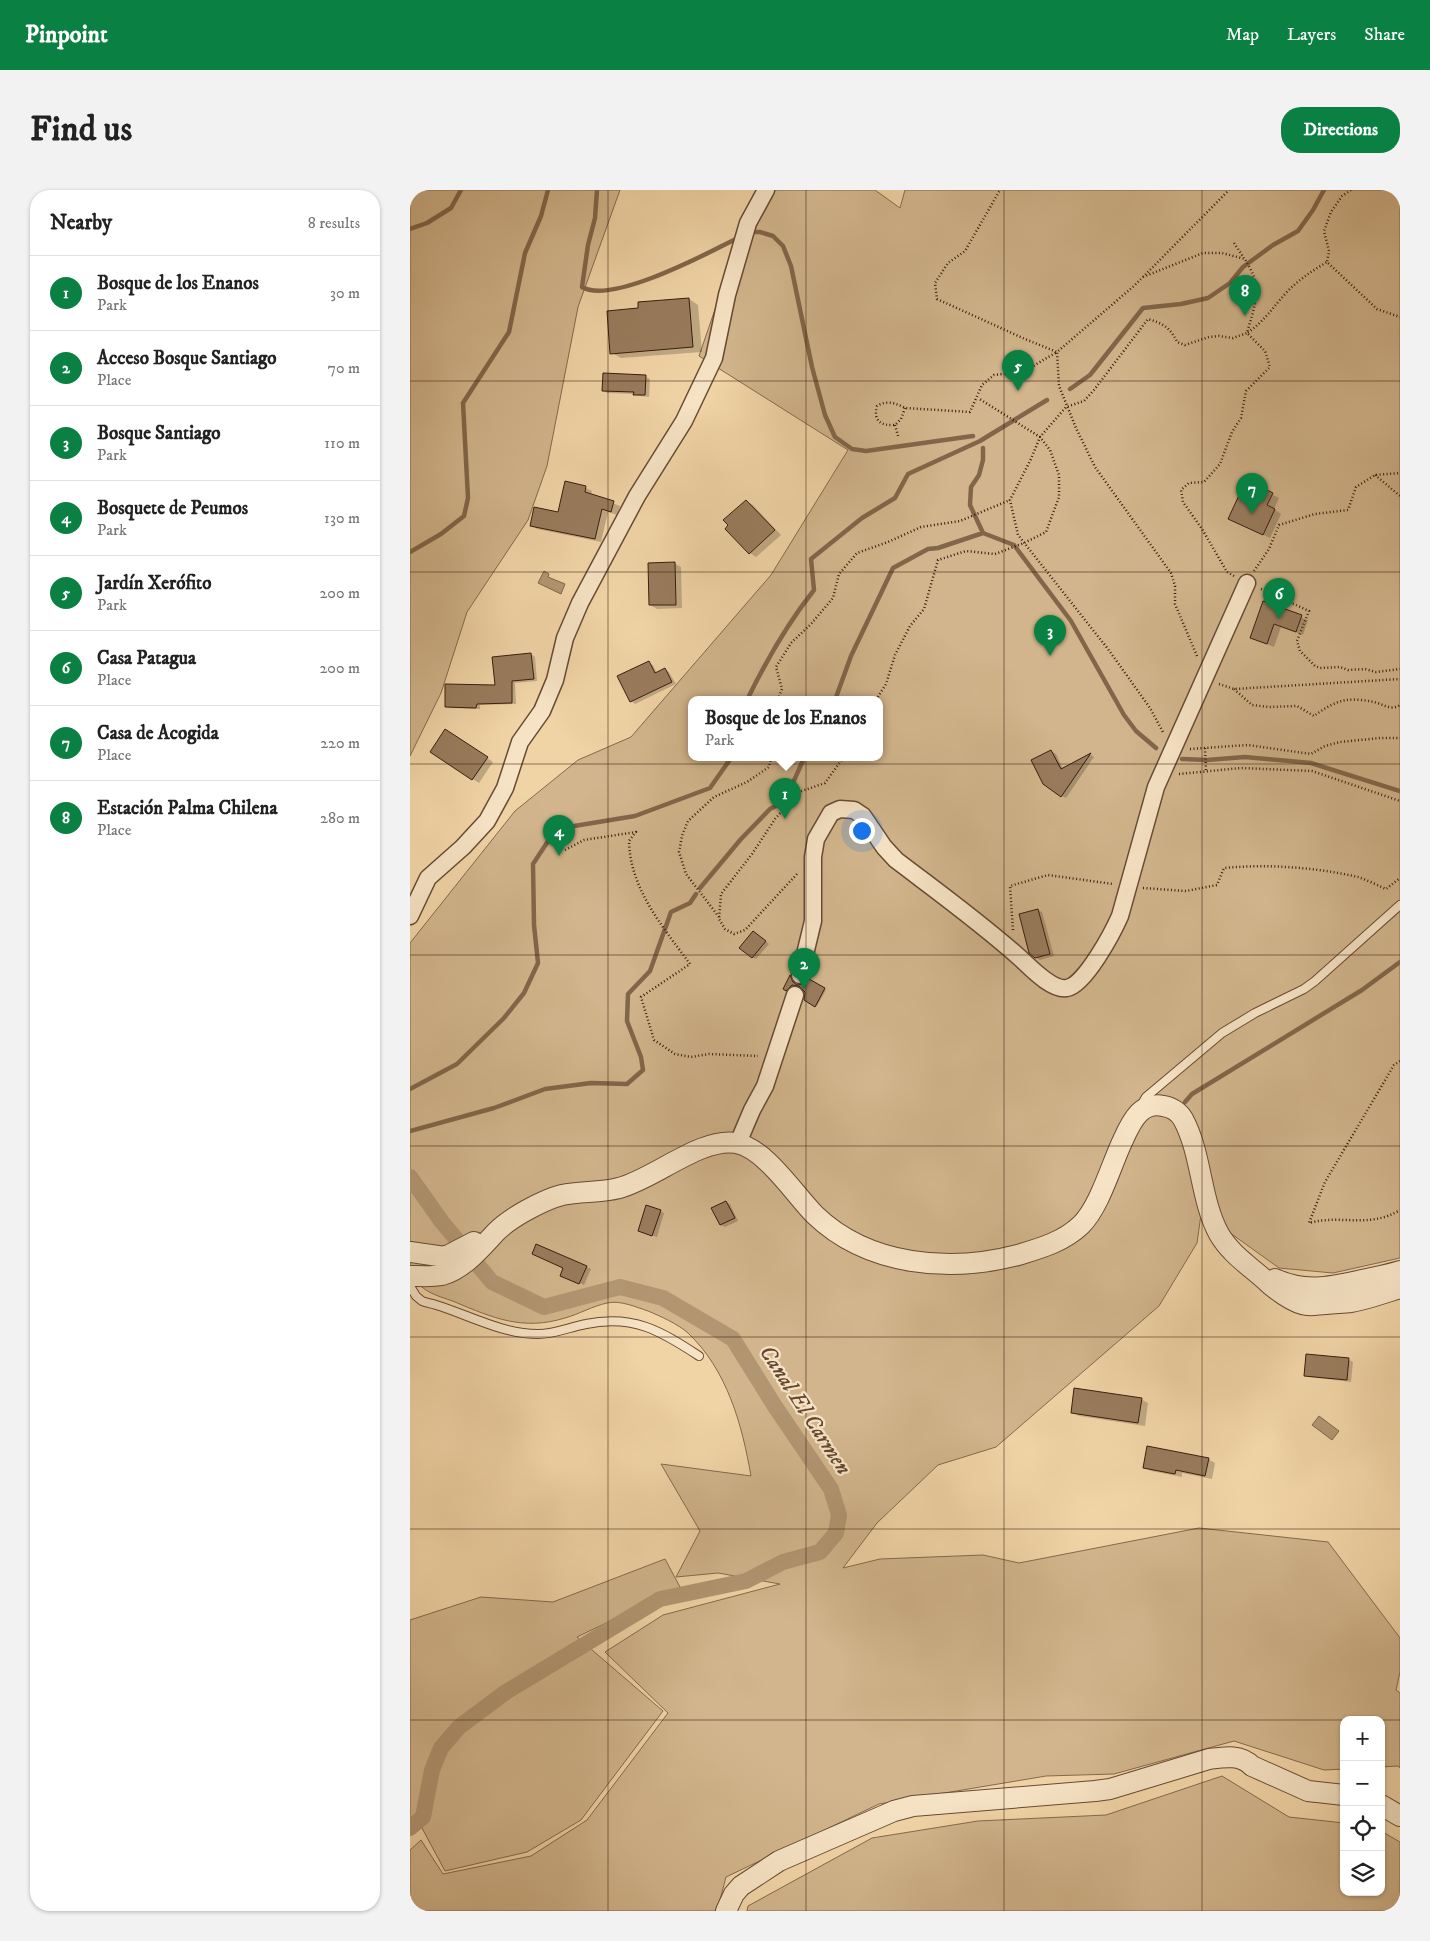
<!DOCTYPE html>
<html lang="en">
<head>
<meta charset="utf-8">
<style>
	body { margin:0; font-family:"IM FELL DW Pica",serif; background:#f2f2f2; color:#222 }
	.controls { position:absolute; right:15px; bottom:15px; display:grid; overflow:hidden; border-radius:10px; box-shadow:0 1px 4px #0004 }
	.controls button { width:45px; height:45px; display:grid; place-items:center; padding:0; border:0; border-bottom:1px solid #e0e0e0; background:#fff; color:#222; font:25px sans-serif }
	.you { position:absolute; left:451px; top:640px; width:18px; height:18px; margin:-12px; border:4px solid #fff; border-radius:50%; background:#1a73e8; box-shadow:0 0 0 8px #1a73e833 }
	.badge { display:grid; place-items:center; width:32px; height:32px; border-radius:50%; background:#0b8043; color:#fff; font-size:16px; font-weight:700 }
	.pin { position:absolute; translate:-50% -41px; filter:drop-shadow(0 1px 2px #0008) }
	.pin::after { content:''; position:absolute; top:26px; width:18px; height:15px; background:inherit; clip-path:polygon(0 0,100% 0,50% 100%) }
	.popup { position:absolute; left:278px; top:506px; width:195px; height:65px; box-sizing:border-box; display:grid; place-content:center; border-radius:10px; background:#fff; filter:drop-shadow(0 1px 4px #0005); font-size:16px; white-space:nowrap; color:#767676 }
	.popup b { font-size:19px; color:#222 }
	.popup::after { content:''; position:absolute; left:50%; top:100%; margin-left:-10px; border:10px solid transparent; border-top-color:#fff }
	.list { margin:0; padding:0; list-style:none }
	h2 { display:flex; justify-content:space-between; align-items:center; height:65px; margin:0; padding:0 20px; font-size:21px }
	h2 small { font-size:16px; font-weight:400; color:#767676 }
	.list li { display:grid; grid-template-columns:32px 1fr auto; gap:15px; align-items:center; box-sizing:border-box; height:75px; padding:0 20px; border-top:1px solid #e0e0e0 }
	.list b { display:block; font-size:19px; white-space:nowrap }
	.list p { margin:0; font-size:16px; white-space:nowrap; color:#767676 }
	.list em { font-size:16px; font-style:normal; color:#767676 }
	.icon { flex:none; width:28px; height:28px; fill:none; stroke:currentColor; stroke-width:2; stroke-linecap:round; stroke-linejoin:round }
	.map { position:relative; flex:none; width:990px; height:1721px; overflow:hidden; border-radius:20px }
	header { display:flex; align-items:center; gap:30px; box-sizing:border-box; height:70px; padding:0 25px; background:#0b8043; color:#fff }
	header strong { font-size:24px }
	nav { display:flex; gap:28px; margin-inline-start:auto; font-size:18px }
	.intro { display:flex; align-items:center; justify-content:space-between; box-sizing:border-box; height:120px; padding:0 30px }
	h1 { margin:0; font-size:35px }
	.button { padding:12px 22px; border-radius:20px; background:#0b8043; color:#fff; font-size:18px; font-weight:700 }
	main { display:flex; gap:30px; padding:0 30px }
	aside { flex:1; background:#fff; border-radius:20px; box-shadow:0 1px 4px #0004 }
	.map>svg:first-child { display:block }
	.green { fill:#d2b58c; stroke:#86694d; fill-rule:evenodd }
	.water { fill:#b29672; stroke:#82664a }
	.shadow { fill:#0003 }
	.lines { fill:none; stroke-linecap:round; stroke-linejoin:round }
	.stream { stroke:#82664a; stroke-width:4.5 }
	.canal { stroke:#b29672; stroke-width:16 }
	.building { fill:#997c5d; stroke:#391d0e }
	.service-casing { stroke:#674b34; stroke-width:10 }
	.minor-casing { stroke:#674b34; stroke-width:19 }
	.tertiary-casing { stroke:#674b34; stroke-width:22 }
	.path { stroke:#391d0e; stroke-width:2.5; stroke-dasharray:1 2.5; stroke-linecap:butt }
	.service { stroke:#f6e3c5; stroke-width:8 }
	.minor { stroke:#f6e3c5; stroke-width:16 }
	.tertiary { stroke:#f6e3c5; stroke-width:20 }
	.grid { fill:none; stroke:#391d0e; stroke-width:1; stroke-opacity:0.55 }
	.labels { text-anchor:middle; dominant-baseline:central; stroke-width:4.5; stroke-linejoin:round; paint-order:stroke }
	.water-label { font-size:22px; font-style:italic; fill:#634731; stroke:#f6e3c5 }
</style>
</head>
<body>
<header>
<strong>Pinpoint</strong>
<nav><a>Map</a><a>Layers</a><a>Share</a></nav>
</header>
<div class="intro"><h1>Find us</h1><a class="button">Directions</a></div>
<main>
<aside>
<h2>Nearby<small>8 results</small></h2>
<ul class="list">
<li><span class="badge">1</span><div><b>Bosque de los Enanos</b><p>Park</p></div><em>30 m</em></li>
<li><span class="badge">2</span><div><b>Acceso Bosque Santiago</b><p>Place</p></div><em>70 m</em></li>
<li><span class="badge">3</span><div><b>Bosque Santiago</b><p>Park</p></div><em>110 m</em></li>
<li><span class="badge">4</span><div><b>Bosquete de Peumos</b><p>Park</p></div><em>130 m</em></li>
<li><span class="badge">5</span><div><b>Jardín Xerófito</b><p>Park</p></div><em>200 m</em></li>
<li><span class="badge">6</span><div><b>Casa Patagua</b><p>Place</p></div><em>200 m</em></li>
<li><span class="badge">7</span><div><b>Casa de Acogida</b><p>Place</p></div><em>220 m</em></li>
<li><span class="badge">8</span><div><b>Estación Palma Chilena</b><p>Place</p></div><em>280 m</em></li>
</ul>
</aside>
<div class="map">
<svg width="990" height="1721" viewBox="0 0 990 1721">
	<rect width="100%" height="100%" fill="#f1d4a6"/>
	<filter id="stains"><feTurbulence type="fractalNoise" baseFrequency=".004" numOctaves="4"/><feColorMatrix values="0 0 0 0 .2 0 0 0 0 .09 0 0 0 0 .02 0 0 0 .5 -.17"/></filter>
	<radialGradient id="worn" r=".72"><stop offset=".6" stop-color="#630" stop-opacity="0"/><stop offset="1" stop-color="#630" stop-opacity=".3"/></radialGradient>
	<path class="green" d="M0 0H210L168 117 137 276 118 330 57 422 31 503 0 566Z
		M346 0H465L490 18 495 0H990V1068L923 1083 869 1078 816 1040 797 982 787 1053 749 1116 586 1257 528 1275 467 1333 433 1378 470 1369 573 1365 609 1373 789 1338 918 1352 990 1448V1482L986 1500 990 1503V1578L988 1576 971 1577V1530H934V1579L914 1580 824 1551 704 1584 636 1586 469 1614 316 1687 307 1721H0V1660L11 1650 33 1684 121 1666 177 1630 258 1523 195 1462 253 1425 370 1394 308 1383 266 1387 290 1341 251 1274 341 1286C332 1234 317 1180 278 1143 268 1134 250 1126 238 1121 226 1117 210 1110 197 1113 183 1116 169 1124 155 1128 113 1141 83 1128 45 1112 24 1104 11 1103 0 1081V753L105 621 168 570 221 547 361 385 438 260 289 166ZM281 510H469V568H281Z
		M255 1369 270 1397 167 1447 253 1521 171 1630 117 1662 35 1681 5 1625 0 1628V1430L71 1407 143 1412Z
		M812 1586 879 1627 934 1633V1702H971V1641L990 1652V1721H337L338 1716 462 1648 568 1631 696 1625Z"/>
	<path class="water" d="M134 381 139 384 138 387 155 394 151 404 128 393Z
		M909 1226 929 1241 922 1250 902 1235Z"/>
	<path class="shadow" d="M279 109 288 115 292 162 211 168 202 163 230 120 229 114Z
		M194 185 236 187 240 189 239 207 229 206 224 204 197 203 193 200Z
		M844 295 869 308 864 319 871 324 860 348 827 332Z
		M176 298 182 301 181 305 210 316 207 325 198 322 191 352 127 339 121 335 148 324Z
		M336 311 343 315 371 345 346 367 340 363 316 339Z
		M264 373 271 377 272 418 247 419 240 415Z
		M854 413 898 430 893 445 871 437 864 457 841 448Z
		M121 464 125 467 127 491 105 493 106 514 70 515V519L40 518 36 516 86 497Z
		M239 473 243 475 247 483 255 479 259 482 266 494 225 514 221 511Z
		M42 544 83 572 69 593 21 562Z
		M641 561 646 564 653 579 681 565 684 567 656 608 652 606Z
		M628 720 632 722 644 766 630 770 625 767Z
		M348 745 359 754 346 769 342 767Z
		M381 787 387 796 379 801 374 798Z
		M399 791 416 800 407 816 395 810 396 802 390 796H394Z
		M316 1012 320 1014 328 1031 315 1037 311 1035 303 1018Z
		M250 1021 254 1023 247 1047 229 1041Z
		M177 1077 181 1079 174 1095 155 1087Z
		M897 1165 939 1170 943 1172 941 1192 899 1187 895 1185Z
		M731 1209 738 1213 735 1236 669 1226 662 1222Z
		M798 1269 805 1273 802 1289 772 1283V1287L741 1281 734 1277Z"/>
	<g class="lines">
		<path class="stream" d="M187 0 185 28 178 55 172 97C201 115 298 63 328 48
			M0 39 17 33 41 18 51 0
			M342 42H350L363 46 373 56 381 76 402 177 415 225 425 247 442 259 456 261 563 246
			M660 199 680 185 733 118 771 114 798 108 820 93 833 77 863 55 888 41 903 20 914 0
			M573 258V270L569 285 561 297 560 315 573 343
			M0 362 31 344 54 326 58 308 53 213 99 142 115 63 131 26 138 0
			M337 510C356 471 377 434 404 400L401 369 452 328 485 308 498 284 570 251 637 210
			M425 510 441 466 483 378 518 359 528 358 573 343 604 355 661 431 714 525 726 541 746 558
			M772 569 797 570 835 567 901 573 990 601
			M290 698 331 649 360 619 375 611 394 568
			M0 899 47 874 94 828 114 803 128 773 124 735 123 674 146 639 225 626 300 598 321 568
			M775 912 782 904 952 800 990 772
			M0 941 84 918 135 899 181 893 217 894 233 880 231 867 217 831 218 804 240 781 261 722 280 713 286 704"/>
		<path class="canal" d="M0 987 32 1032 82 1092 134 1117 210 1097 253 1108 323 1149 364 1215 421 1299 429 1325 426 1343 410 1362 373 1372 336 1391 250 1409 96 1502 49 1537 31 1558 22 1580 13 1627 0 1638"/>
	</g>
	<path class="building" d="M279 108 283 157 200 164 197 121 228 118V112Z
		M193 183 236 185 235 205H223L224 202 192 201Z
		M155 291 176 296 175 302 204 311 201 322 192 319 185 349 120 336 124 317 148 322Z
		M843 293 863 303 857 315 865 319 853 345 818 329 831 301 838 305Z
		M336 310 365 340 339 364 315 339 318 335 313 330Z
		M265 372 266 415H239L238 373Z
		M853 411 892 425 886 442 864 434 857 454 840 448Z
		M121 463 124 489 102 491V513L67 514 66 518 35 517V494L85 495 82 467Z
		M239 471 245 483 255 478 262 492 220 512 207 486Z
		M35 539 78 567 62 590 20 562Z
		M641 560 651 579 681 563 651 607 633 594 621 570Z
		M628 719 640 764 625 768 619 763 609 724Z
		M343 741 356 751 342 768 329 758Z
		M380 785 383 792 387 795 393 794 399 789 415 798 405 817 394 810 395 802 389 796 382 795 376 801 373 799Z
		M316 1011 325 1028 310 1035 301 1018Z
		M236 1015 251 1020 242 1046 228 1041Z
		M126 1054 177 1076 169 1094 150 1086 153 1078 122 1064Z
		M896 1164 939 1168 937 1190 894 1186Z
		M664 1198 732 1208 728 1233 661 1223Z
		M737 1256 799 1268 795 1286 766 1280 765 1284 733 1278Z"/>
	<g class="lines">
		<defs>
			<path id="service" d="M731 916 736 907 812 843 845 823 894 799 905 791 990 715
				M0 1096 6 1106 12 1111C16 1113 21 1113 26 1115 59 1125 92 1144 128 1144 145 1144 160 1137 176 1134 223 1124 251 1141 289 1166"/>
			<path id="minor" d="M0 726 18 688 53 657 77 631 95 598 110 552 132 521 145 490 155 448 170 413 227 306 274 231 304 168 317 105 338 33 356 0
				M390 785 403 731V667L406 649 421 623 430 619 444 620 453 626 474 657 486 670C528 702 571 733 610 768 620 777 642 801 657 798 675 795 703 742 710 726L746 597 837 393
				M328 953 342 920 355 896 385 805"/>
			<path id="tertiary" d="M0 1062 35 1067 64 1052
				M0 1086C10 1086 22 1087 32 1085 54 1079 71 1058 86 1042 95 1033 106 1026 117 1020 128 1014 140 1008 152 1005 171 1001 190 1003 209 998 244 989 291 947 326 953 355 958 385 1005 405 1025 458 1076 540 1083 608 1065 631 1058 653 1052 671 1035 690 1016 701 975 713 950 717 941 722 930 729 923 735 917 744 914 753 916 761 917 769 922 773 929 792 964 790 1009 809 1044 820 1063 838 1075 854 1089 863 1098 884 1114 897 1115 903 1116 910 1114 916 1114 924 1113 933 1113 941 1112 957 1109 974 1103 990 1098
				M865 1089C896 1103 920 1097 952 1090 965 1087 977 1085 990 1081
				M971 1615 990 1626
				M316 1721 324 1704 331 1696 369 1671 484 1621 503 1616 685 1601 700 1599 799 1569C814 1567 831 1564 842 1576L898 1601 934 1605"/>
		</defs>
		<use href="#service" class="service-casing"/>
		<use href="#minor" class="minor-casing"/>
		<use href="#tertiary" class="tertiary-casing"/>
		<path class="path" d="M941 0 932 6 921 22 914 41 919 61 917 72 967 119 990 127
			M824 53 834 68
			M733 87 793 63H812L835 69C838 75 842 81 844 87 850 107 842 124 837 143L823 148 809 146 799 147 775 155 767 152C761 138 752 133 738 129L684 200 674 211 656 217 630 247 621 269 600 310 608 345 698 459 740 518 754 544
			M495 218 491 229 485 235C471 236 463 231 467 216 476 210 486 213 495 218L560 222 572 195 584 185 613 182 647 162 615 149 527 109 525 93 538 73 555 61 590 0
			M485 235 488 246
			M965 285 990 306
			M844 381 859 359 869 335 905 324 938 320 946 297 965 285 990 283
			M824 386 817 382 792 339 773 312 771 300 779 293 794 292 810 274 822 242 831 228 836 201 860 177 855 161 837 143C854 132 863 117 876 103 888 90 902 81 917 72
			M851 399 899 421 887 451 890 461 905 476 910 478 930 477 938 480 955 479 966 482 990 479
			M787 466 765 414V396L761 383 685 277 666 238 649 196 647 162 725 95 819 0
			M809 494 824 499 990 489
			M824 499 842 515 859 517 887 516 904 526C913 519 925 512 936 510 944 509 955 510 964 512 973 514 981 521 990 515
			M368 510 372 499 366 477 381 453 401 434 423 408 429 384 447 363 478 352 511 337 550 331 600 310
			M466 510 476 494 485 465 500 436 514 419 528 370 556 361 585 364 614 353 636 342 649 307V285L640 260 630 247 568 208
			M795 558 796 582
			M780 559 838 555 901 564 915 556 930 552 970 548H990
			M769 584 831 578 902 581 990 611
			M155 660 174 650 226 642 219 651C220 699 253 737 280 774L231 807 244 850 265 864 281 867 299 864 348 866
			M387 684 335 740 324 744 315 739 309 729 311 704 342 664 365 629 389 602 415 593 433 568
			M733 698 776 701 807 695 814 678C858 674 904 677 948 687 957 690 967 695 976 699L990 688
			M309 727 276 684 269 662 272 646 278 631 304 607 337 592 359 577 361 568
			M603 740 600 696 638 685 703 694
			M990 871 984 875 915 992 899 1033C931 1024 959 1039 990 1020"/>
		<use href="#service" class="service"/>
		<use href="#minor" class="minor"/>
		<use href="#tertiary" class="tertiary"/>
	</g>
	<path class="grid" d="M198 0V1721M396 0V1721M594 0V1721M792 0V1721M0 191H990M0 382H990M0 574H990M0 765H990M0 956H990M0 1147H990M0 1339H990M0 1530H934M971 1530H990"/>
	<g class="labels">
		<g class="water-label">
			<text transform="translate(395 1220) rotate(57)">Canal El Carmen</text>
		</g>
	</g>
	<rect width="100%" height="100%" filter="url(#stains)"/>
	<rect width="100%" height="100%" fill="url(#worn)"/>
</svg>
<div class="controls">
<button>+</button>
<button>−</button>
<button><svg class="icon" aria-label="locate" viewBox="0 0 24 24"><circle cx="12" cy="12" r="6"/><path d="M12 2v4M12 18v4M2 12h4M18 12h4"/></svg></button>
<button><svg class="icon" aria-label="layers" viewBox="0 0 24 24"><path d="M12 4l9 5-9 5-9-5zM3 14l9 5 9-5"/></svg></button>
</div>
<div class="you"></div>
<div class="pin badge" style="left:375px;top:629px">1</div>
<div class="popup"><b>Bosque de los Enanos</b>Park</div>
<div class="pin badge" style="left:394px;top:799px">2</div>
<div class="pin badge" style="left:640px;top:466px">3</div>
<div class="pin badge" style="left:149px;top:666px">4</div>
<div class="pin badge" style="left:608px;top:201px">5</div>
<div class="pin badge" style="left:869px;top:429px">6</div>
<div class="pin badge" style="left:842px;top:324px">7</div>
<div class="pin badge" style="left:835px;top:126px">8</div>
</div>
</main>
</body>
</html>
